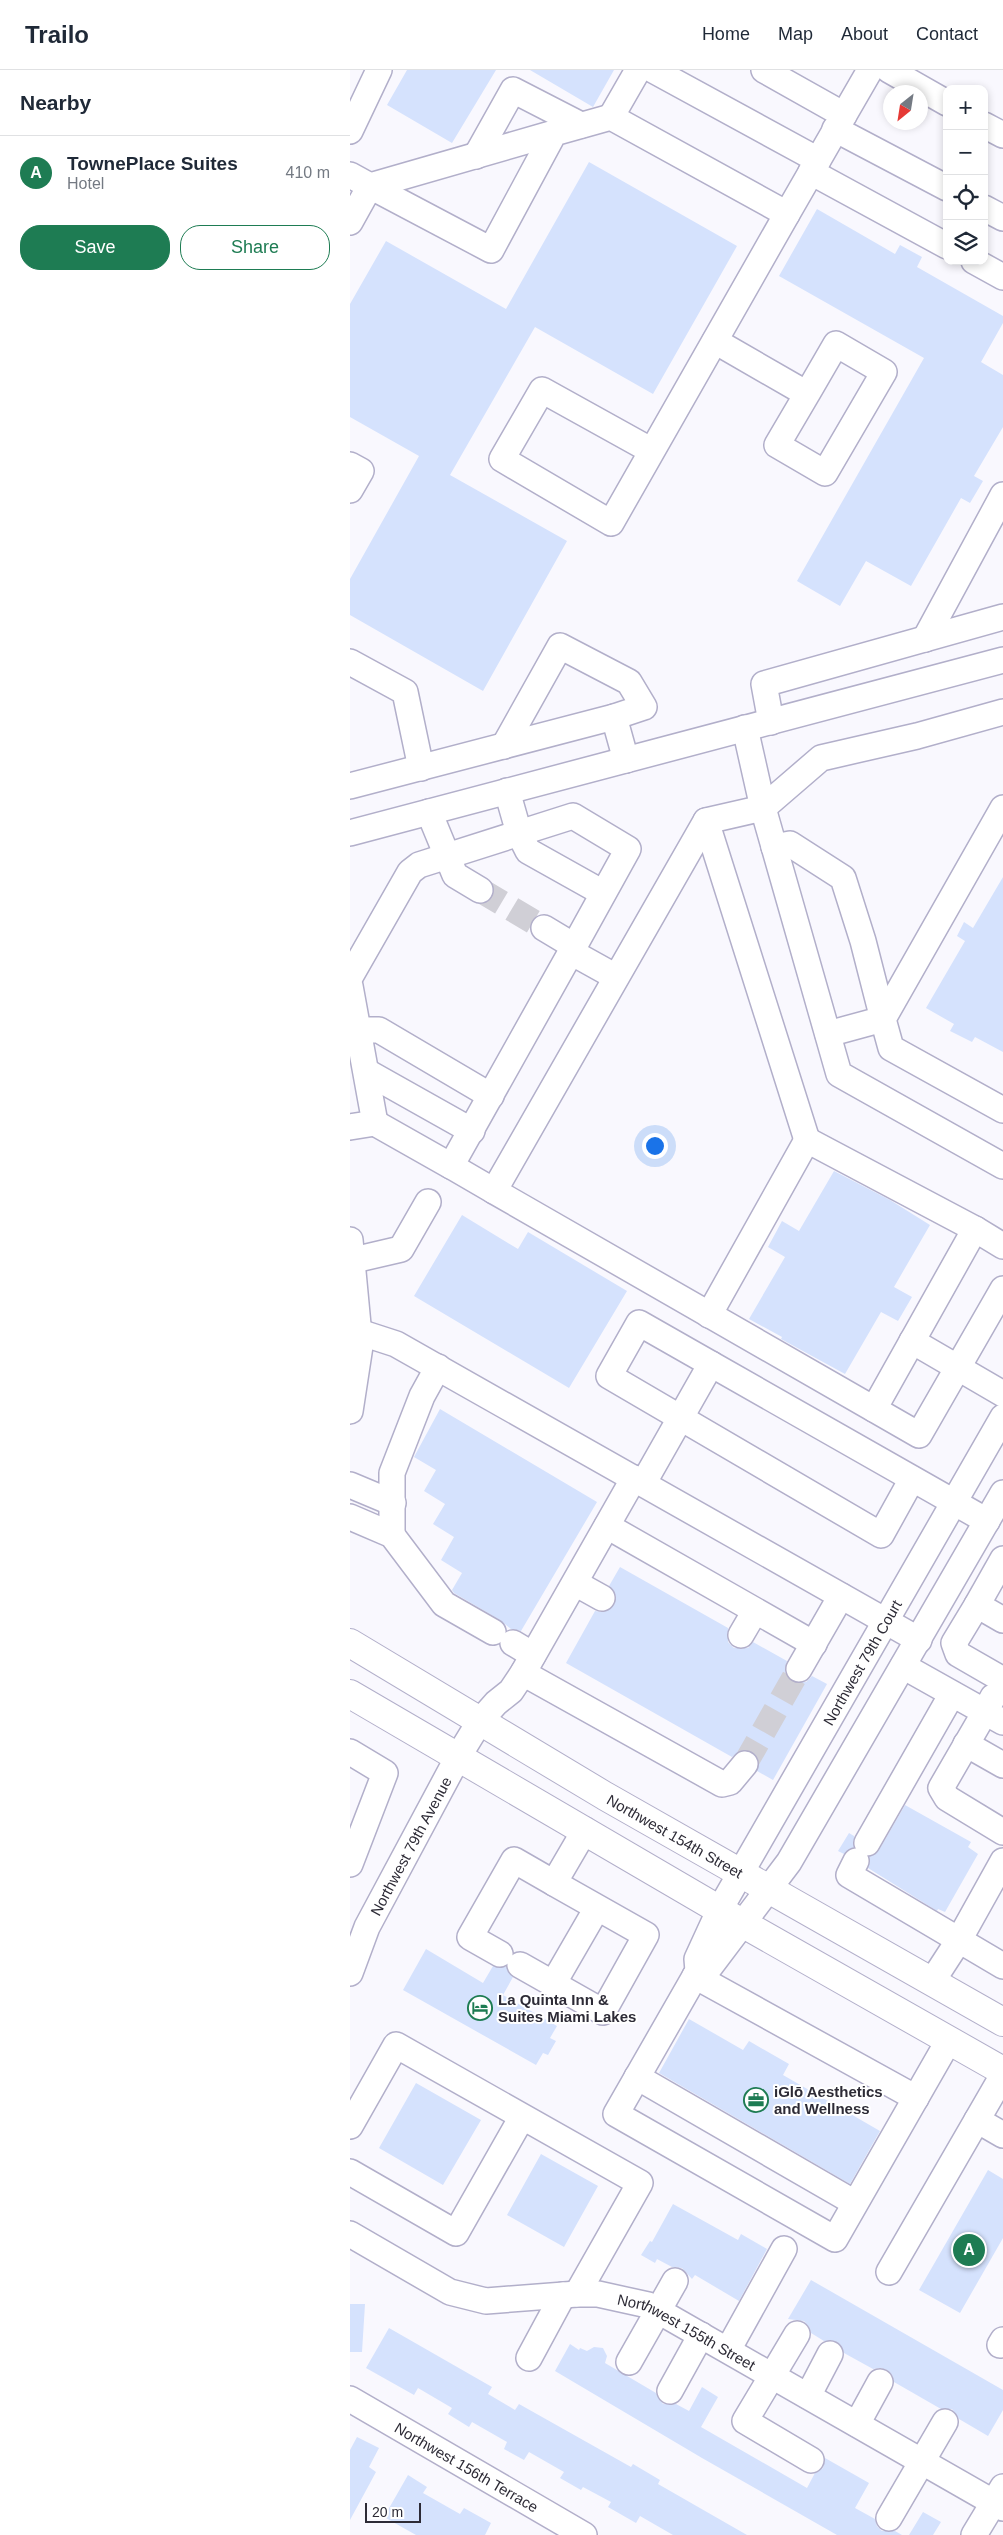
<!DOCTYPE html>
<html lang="en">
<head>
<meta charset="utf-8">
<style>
	body { margin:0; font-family:Helvetica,sans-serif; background:#f6f6f7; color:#1f2937 }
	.controls { position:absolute; right:15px; top:15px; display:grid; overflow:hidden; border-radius:10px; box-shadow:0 2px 8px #0003 }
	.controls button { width:45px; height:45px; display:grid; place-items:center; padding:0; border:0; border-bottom:1px solid #e0e1e3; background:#fff; color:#1f2937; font:25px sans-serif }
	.compass { position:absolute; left:533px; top:15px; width:45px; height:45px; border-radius:50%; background:#fff; box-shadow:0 2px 8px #0003; rotate:210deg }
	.scale { position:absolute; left:15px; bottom:12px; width:56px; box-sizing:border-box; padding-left:5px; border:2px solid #2d2b36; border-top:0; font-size:14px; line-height:18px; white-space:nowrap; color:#2d2b36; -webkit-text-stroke:4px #fff; paint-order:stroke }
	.you { position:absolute; left:304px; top:1075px; width:18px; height:18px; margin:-12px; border:4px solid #fff; border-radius:50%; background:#1a73e8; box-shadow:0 0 0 8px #1a73e833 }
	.badge { display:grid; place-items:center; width:32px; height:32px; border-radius:50%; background:#1e7c53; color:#fff; font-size:16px; font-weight:700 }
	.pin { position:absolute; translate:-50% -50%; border:2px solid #fff; box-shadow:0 1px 5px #0006 }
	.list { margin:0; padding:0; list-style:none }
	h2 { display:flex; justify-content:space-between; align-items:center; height:65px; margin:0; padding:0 20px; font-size:21px }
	h2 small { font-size:16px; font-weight:400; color:#747a83 }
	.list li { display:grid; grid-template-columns:32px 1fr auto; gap:15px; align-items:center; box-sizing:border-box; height:75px; padding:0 20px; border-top:1px solid #e0e1e3 }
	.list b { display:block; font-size:19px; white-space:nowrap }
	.list p { margin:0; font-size:16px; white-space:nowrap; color:#747a83 }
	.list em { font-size:16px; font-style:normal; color:#747a83 }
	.actions { display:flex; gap:10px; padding:15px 20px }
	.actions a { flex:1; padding:11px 0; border:1px solid #1e7c53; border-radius:20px; text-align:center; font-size:18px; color:#1e7c53 }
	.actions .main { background:#1e7c53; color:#fff }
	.icon { flex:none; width:28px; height:28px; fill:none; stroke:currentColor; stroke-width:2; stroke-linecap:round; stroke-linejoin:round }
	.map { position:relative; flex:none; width:653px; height:2465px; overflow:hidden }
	header { display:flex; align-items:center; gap:30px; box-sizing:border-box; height:70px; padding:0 25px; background:#fff; border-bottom:1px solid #e0e1e3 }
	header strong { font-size:24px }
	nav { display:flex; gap:28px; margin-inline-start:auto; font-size:18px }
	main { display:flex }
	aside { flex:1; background:#fff }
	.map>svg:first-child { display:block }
	.building { fill:#d5e2fd }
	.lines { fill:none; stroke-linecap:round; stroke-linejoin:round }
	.minor-tunnel { stroke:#d0cfd6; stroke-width:25; stroke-dasharray:25 12; stroke-linecap:butt }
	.minor-casing { stroke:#b2afca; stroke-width:28 }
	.major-casing { stroke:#b2afca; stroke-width:30 }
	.minor { stroke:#fff; stroke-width:25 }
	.major { stroke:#fff; stroke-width:28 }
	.labels { text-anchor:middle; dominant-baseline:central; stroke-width:4; stroke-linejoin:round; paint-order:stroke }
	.street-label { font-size:15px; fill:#2d2b36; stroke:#fff }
	.poi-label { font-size:15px; font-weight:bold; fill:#2d2b36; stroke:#fff; text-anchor:start }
</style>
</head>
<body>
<header>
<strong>Trailo</strong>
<nav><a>Home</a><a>Map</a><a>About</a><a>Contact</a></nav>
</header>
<main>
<aside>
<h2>Nearby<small></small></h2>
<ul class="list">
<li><span class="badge">A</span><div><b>TownePlace Suites</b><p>Hotel</p></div><em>410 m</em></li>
</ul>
<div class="actions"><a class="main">Save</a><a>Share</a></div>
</aside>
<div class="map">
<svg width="653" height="2465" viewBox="0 0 653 2465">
	<rect width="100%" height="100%" fill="#f9f8fe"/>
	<path class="building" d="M57 0H146L102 73 37 35Z
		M180 0H264L243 37Z
		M239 92 387 176 303 324 185 257 100 405 217 471 133 621 0 545V509L69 386 0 347V234L36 171 156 239Z
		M467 139 545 184 550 175 572 187 567 197 653 246V253L631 292 653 305V357L624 406 633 411 620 433 611 428 561 516 516 491 490 536 447 511 574 288 429 206Z
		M653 807V982L625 967 622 972 600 961 604 954 576 938 615 871 607 866 614 852 623 858Z
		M484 1101 540 1130 580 1155 544 1217 562 1227 548 1251 531 1242 495 1304 431 1269 432 1267 399 1249 435 1187 418 1177 432 1151 449 1161Z
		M112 1145 168 1179 178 1162 277 1221 219 1318 64 1226Z
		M90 1339 247 1432 171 1561 161 1559 150 1550 104 1523 102 1520 112 1503 91 1490 104 1467 83 1454 95 1434 74 1421 86 1400 64 1387Z
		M270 1497 378 1558V1572L384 1578H398L403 1572 437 1591 435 1599 436 1606 442 1612H456L462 1606 477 1614 423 1710 407 1701 409 1690 404 1683 391 1680 382 1687 216 1593 245 1541 253 1542 264 1535 266 1527 259 1516Z
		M555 1735 621 1772 618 1777 628 1784 595 1842 588 1839 587 1841 518 1798 519 1787 529 1780Z
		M499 1763 504 1766V1777L494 1784 488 1781Z
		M76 1879 133 1913 143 1896 156 1897 163 1907 153 1925 207 1956 200 1968 206 1971 198 1985 193 1983 186 1995 53 1920Z
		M339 1949 393 1980 399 1971 439 1994 433 2005 530 2061 500 2114 309 2003Z
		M66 2013 131 2050 93 2115 29 2078Z
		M191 2084 248 2116 214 2177 157 2145Z
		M638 2100 653 2109V2168L610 2243 569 2220Z
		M323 2134 388 2170 391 2164 417 2179 389 2231 345 2205 342 2209 332 2198 322 2197 307 2189 305 2193 291 2185 300 2171 302 2172Z
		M461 2210 653 2320V2340L638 2366 609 2349 602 2339H591L544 2312 542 2305 537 2300 530 2298 523 2299 494 2283 487 2272 474 2271 461 2263 459 2257 454 2251 438 2249Z
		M0 2234H15L12 2282H0Z
		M39 2258 142 2317 138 2324 165 2340 169 2334 281 2397 283 2394 310 2410 308 2414 397 2465H323L290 2446 286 2453 258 2437 261 2432 233 2417 231 2420 210 2408 214 2402 179 2382 174 2390 154 2379 157 2372 122 2352 119 2357 98 2344 102 2338 68 2318 64 2325 16 2298Z
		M220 2274 229 2280 230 2278 237 2281 244 2277 253 2278 257 2286 255 2293 306 2323 313 2334H326L339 2341 352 2317 368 2327 351 2357 457 2418 465 2403 473 2398 475 2388 519 2413 505 2438 525 2449 527 2456 532 2461H545L552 2465H487L352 2388 205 2301Z
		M7 2367 29 2378 19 2397 26 2402 0 2450V2380Z
		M58 2405 77 2417 73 2423 110 2444 114 2438 141 2453 135 2465H66L34 2447Z
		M573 2442 591 2452 583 2465H559Z"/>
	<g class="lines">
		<path class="minor-tunnel" d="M130 820 194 858
			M395 1694 449 1599"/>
		<defs>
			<g id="minor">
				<path d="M303 0 468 90"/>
				<path d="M414 0 494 45 437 144"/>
				<path d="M539 0 597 33"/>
				<path d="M494 45 520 0"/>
				<path d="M261 47 288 0"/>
				<path d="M634 55 653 65"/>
				<path d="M485 59 597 118"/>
				<path d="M0 61 29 0"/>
				<path d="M126 86 163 20 231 55"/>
				<path d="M461 102 597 176"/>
				<path d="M0 105 20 116 204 63"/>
				<path d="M634 138 653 148"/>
				<path d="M0 152 20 116 141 180 204 63 261 47 437 144 261 453 152 389 192 320 302 381"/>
				<path d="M624 191 653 207"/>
				<path d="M365 271 457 324 427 375 475 403 534 302 486 274 457 324"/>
				<path d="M0 395 11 401 0 420"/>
				<path d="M575 569 653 425"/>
				<path d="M0 592 55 622 71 698"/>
				<path d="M653 642 567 666 471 688 413 738 356 751 144 1121 569 1365 653 1219"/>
				<path d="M421 652 414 614 653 547"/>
				<path d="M395 658 413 738 489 1004 653 1096"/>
				<path d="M154 676 210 576 279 612 294 637 264 647"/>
				<path d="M0 716 264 647 276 690"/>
				<path d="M157 721 169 763 178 781 253 823"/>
				<path d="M653 738 533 949 541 978 653 1040"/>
				<path d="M79 742 105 805 130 820"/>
				<path d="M356 751 457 1070"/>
				<path d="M0 763 653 590"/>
				<path d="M424 777 440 774 493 808 513 871 533 949 478 964"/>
				<path d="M194 858 224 876"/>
				<path d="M0 907 60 802 69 795 223 746 278 779 221 882"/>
				<path d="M0 916 25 1053 0 1057"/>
				<path d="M9 960H29L141 1026"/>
				<path d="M17 1002 122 1061"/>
				<path d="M25 1053 101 1096"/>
				<path d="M144 1121 101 1096 221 882 266 907"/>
				<path d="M0 1170 10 1276 0 1341"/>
				<path d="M4 1190 51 1179 78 1132"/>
				<path d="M359 1245 457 1070 625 1159 653 1176"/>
				<path d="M9 1262 46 1274 569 1570"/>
				<path d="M562 1271 653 1324"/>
				<path d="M361 1294 289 1253 259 1306 531 1465 562 1409"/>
				<path d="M524 1339 625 1159"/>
				<path d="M294 1412 361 1294 637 1451"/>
				<path d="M0 1415 43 1433"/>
				<path d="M0 1447 42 1465 94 1534 143 1562"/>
				<path d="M257 1456 464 1574"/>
				<path d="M42 1465V1403L72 1326 88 1297"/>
				<path d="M225 1513 252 1528"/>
				<path d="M627 1535 653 1489"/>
				<path d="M653 1550 627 1535 604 1573 608 1584 653 1610"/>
				<path d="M391 1565 405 1541"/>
				<path d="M163 1573 183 1585"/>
				<path d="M553 1596 635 1642 591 1718 597 1728 653 1762"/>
				<path d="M449 1599 491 1526"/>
				<path d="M173 1603 372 1714 380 1712 395 1694"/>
				<path d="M643 1627 635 1642 653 1652"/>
				<path d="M616 1674 653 1695"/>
				<path d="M0 1682 35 1703 0 1794"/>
				<path d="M517 1773 602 1624"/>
				<path d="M506 1791 499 1805 609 1870 653 1791"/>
				<path d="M150 1884 120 1867 164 1790 204 1813 235 1760"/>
				<path d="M170 1895 253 1942 296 1865 204 1813"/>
				<path d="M348 1901 359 1898 439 1792 653 1423"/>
				<path id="s1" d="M0 1903 17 1857 108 1687 130 1651 146 1633 161 1621 173 1603 284 1408"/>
				<path d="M345 1906 566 2028"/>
				<path d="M583 1910 609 1870 653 1896"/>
				<path d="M203 1914 247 1838"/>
				<path id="s2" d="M599 1970 485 2169 266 2044 348 1901 347 1889 370 1839 653 1347"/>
				<path d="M287 2007 505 2133"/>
				<path d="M627 2050 653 2005"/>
				<path d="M0 2056 46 1975 290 2113 227 2224"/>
				<path d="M0 2102 106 2163 172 2047"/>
				<path id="s3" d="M0 2164 100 2222 136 2231 227 2224H248L298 2235 653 2438"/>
				<path d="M539 2202 627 2050 653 2065"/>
				<path d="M447 2264 395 2351 461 2390"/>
				<path d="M650 2275 653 2270"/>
				<path d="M378 2280 434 2179"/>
				<path d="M179 2288 213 2225"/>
				<path d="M279 2292 325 2211"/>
				<path d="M320 2321 351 2265"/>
				<path d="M458 2326 480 2284"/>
				<path id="s4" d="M0 2329 234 2465"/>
				<path d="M507 2354 530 2312"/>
				<path d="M539 2448 595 2352"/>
				<path d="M624 2465 653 2417"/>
			</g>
			<g id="major">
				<path id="s5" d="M0 1573 255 1726 653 1952"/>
				<path d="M0 1624 392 1853 653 2001"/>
			</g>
		</defs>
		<use href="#minor" class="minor-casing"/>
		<use href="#major" class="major-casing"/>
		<use href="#minor" class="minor"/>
		<use href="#major" class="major"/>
	</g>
	<defs>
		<symbol id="hotel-ring" viewBox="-11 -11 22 22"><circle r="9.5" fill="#fff" stroke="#1e7c53" stroke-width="1.5"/><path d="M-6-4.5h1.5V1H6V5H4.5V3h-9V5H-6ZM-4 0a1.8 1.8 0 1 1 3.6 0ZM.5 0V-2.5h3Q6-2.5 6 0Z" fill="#1e7c53"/></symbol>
		<symbol id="office-ring" viewBox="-11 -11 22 22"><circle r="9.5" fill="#fff" stroke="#1e7c53" stroke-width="1.5"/><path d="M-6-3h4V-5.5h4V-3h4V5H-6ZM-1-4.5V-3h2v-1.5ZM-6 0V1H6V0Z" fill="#1e7c53"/></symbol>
	</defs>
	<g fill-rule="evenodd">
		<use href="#hotel-ring" x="116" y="1924" width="28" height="28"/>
		<use href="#office-ring" x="392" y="2016" width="28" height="28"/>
	</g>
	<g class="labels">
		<g class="street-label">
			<text stroke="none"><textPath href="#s2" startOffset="998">Northwest 79th Court</textPath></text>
			<text stroke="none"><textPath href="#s5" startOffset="378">Northwest 154th Street</textPath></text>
			<text stroke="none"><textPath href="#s1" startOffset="141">Northwest 79th Avenue</textPath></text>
			<text stroke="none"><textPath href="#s3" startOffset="362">Northwest 155th Street</textPath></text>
			<text stroke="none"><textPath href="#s4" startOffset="135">Northwest 156th Terrace</textPath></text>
		</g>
		<g class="poi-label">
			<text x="148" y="1929">La Quinta Inn &amp;<tspan x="148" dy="17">Suites Miami Lakes</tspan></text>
			<text x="424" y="2021">iGlō Aesthetics<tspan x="424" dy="17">and Wellness</tspan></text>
		</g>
	</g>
</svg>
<div class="controls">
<button>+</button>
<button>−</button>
<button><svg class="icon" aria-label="locate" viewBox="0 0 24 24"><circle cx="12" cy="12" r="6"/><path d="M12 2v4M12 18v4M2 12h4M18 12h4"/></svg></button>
<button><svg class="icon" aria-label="layers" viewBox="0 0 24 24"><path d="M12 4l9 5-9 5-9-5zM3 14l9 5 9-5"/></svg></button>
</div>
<svg class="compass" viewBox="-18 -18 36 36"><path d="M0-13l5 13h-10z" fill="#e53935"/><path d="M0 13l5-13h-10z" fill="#747a83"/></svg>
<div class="scale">20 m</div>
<div class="you"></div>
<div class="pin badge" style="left:619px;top:2180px">A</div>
</div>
</main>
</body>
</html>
